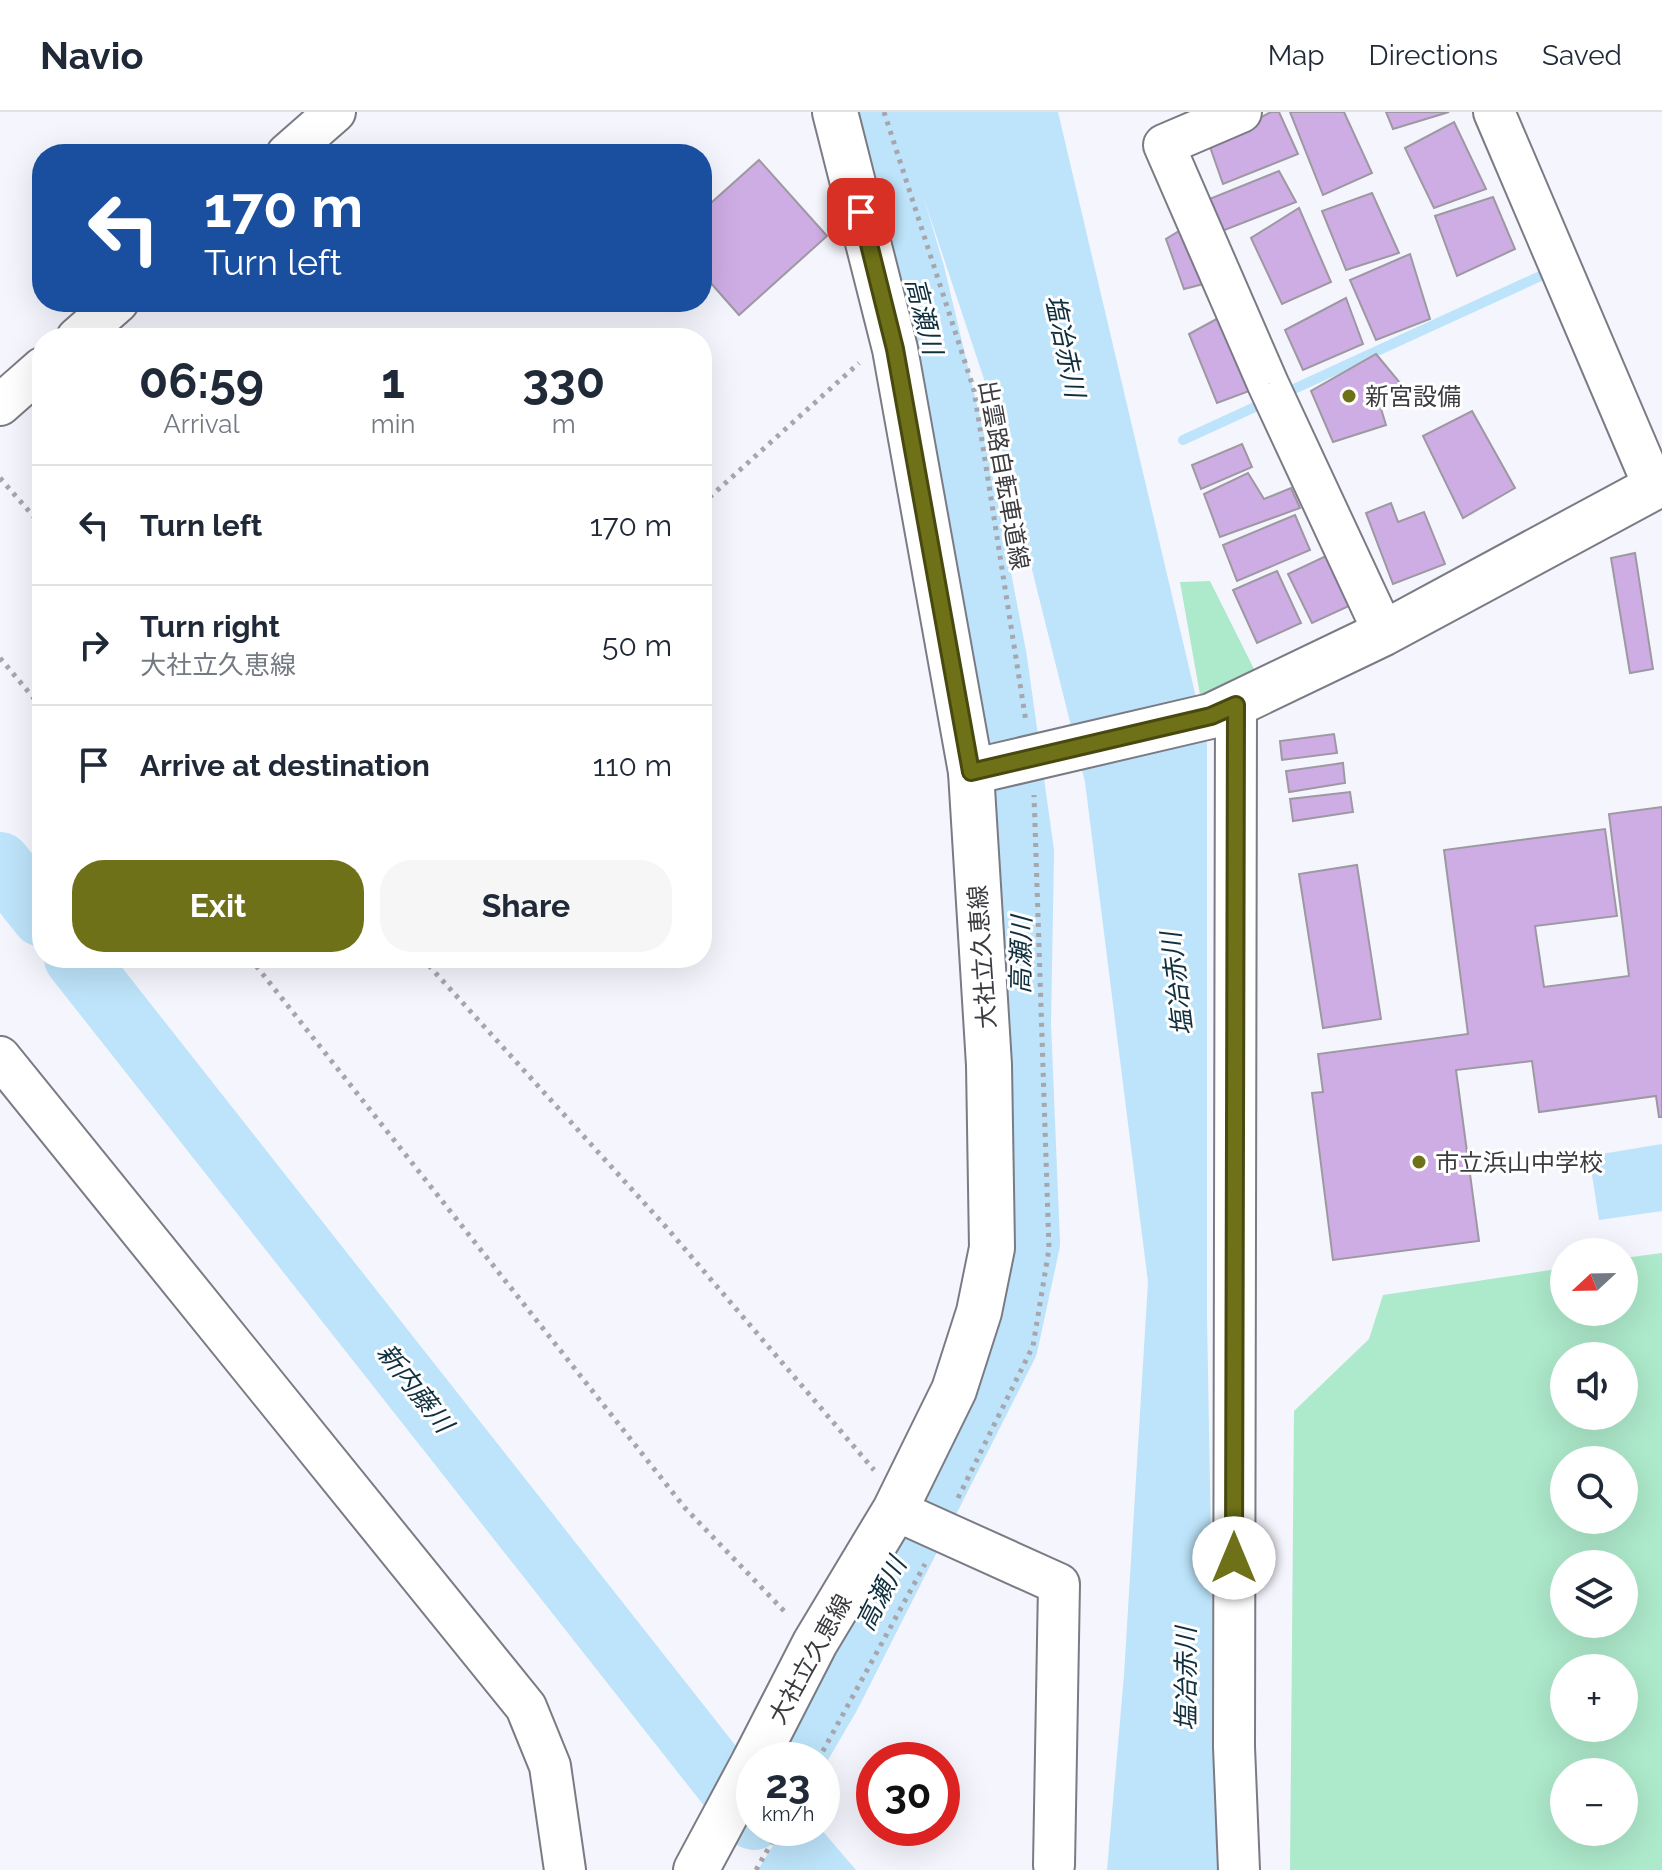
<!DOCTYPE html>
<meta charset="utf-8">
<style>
:root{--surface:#fff;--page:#f6f6f7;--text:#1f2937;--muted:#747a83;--line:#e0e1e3;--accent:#6e7117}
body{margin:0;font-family:Raleway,"Noto Sans JP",sans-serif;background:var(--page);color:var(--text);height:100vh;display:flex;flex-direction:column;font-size:30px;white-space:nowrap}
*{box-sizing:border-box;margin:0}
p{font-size:26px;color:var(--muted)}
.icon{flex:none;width:44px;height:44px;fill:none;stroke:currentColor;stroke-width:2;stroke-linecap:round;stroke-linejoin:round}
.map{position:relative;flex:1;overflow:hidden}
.sheet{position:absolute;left:32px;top:216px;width:680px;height:640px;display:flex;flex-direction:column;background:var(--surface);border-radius:32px;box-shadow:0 8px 32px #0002}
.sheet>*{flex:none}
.top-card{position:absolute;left:32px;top:32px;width:680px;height:168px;border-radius:32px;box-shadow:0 8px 32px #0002;background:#1a4fa0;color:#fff;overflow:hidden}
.needle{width:52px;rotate:248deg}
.buttons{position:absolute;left:1550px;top:1126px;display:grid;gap:16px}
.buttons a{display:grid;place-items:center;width:88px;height:88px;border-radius:50%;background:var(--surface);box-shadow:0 8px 32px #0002;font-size:40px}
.speed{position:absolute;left:736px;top:1630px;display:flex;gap:16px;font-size:40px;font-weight:700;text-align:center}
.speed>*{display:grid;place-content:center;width:104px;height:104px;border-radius:50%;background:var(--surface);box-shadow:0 8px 32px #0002;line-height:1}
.speed small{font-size:20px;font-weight:400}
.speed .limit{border:12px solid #d22;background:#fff;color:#111}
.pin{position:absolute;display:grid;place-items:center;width:68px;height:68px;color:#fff;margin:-34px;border-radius:16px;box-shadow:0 4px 12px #0006}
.me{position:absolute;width:88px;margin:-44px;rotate:0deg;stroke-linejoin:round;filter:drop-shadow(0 0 6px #0008)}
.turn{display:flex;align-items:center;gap:28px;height:168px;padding:0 40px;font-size:36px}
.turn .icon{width:104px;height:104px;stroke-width:2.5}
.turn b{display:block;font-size:56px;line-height:68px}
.eta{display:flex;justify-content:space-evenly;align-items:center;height:136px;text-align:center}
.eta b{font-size:48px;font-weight:700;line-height:56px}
.button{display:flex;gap:16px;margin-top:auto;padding:16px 40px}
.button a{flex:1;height:92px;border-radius:32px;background:var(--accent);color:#fff;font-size:32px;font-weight:700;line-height:92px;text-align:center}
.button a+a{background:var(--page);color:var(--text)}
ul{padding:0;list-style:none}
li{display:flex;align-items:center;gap:24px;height:120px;padding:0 40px;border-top:2px solid var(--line)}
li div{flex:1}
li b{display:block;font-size:30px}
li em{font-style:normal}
header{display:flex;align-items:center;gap:48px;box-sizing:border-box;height:112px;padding:0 40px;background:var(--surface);border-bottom:2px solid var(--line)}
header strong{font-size:38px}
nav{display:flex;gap:44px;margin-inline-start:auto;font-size:28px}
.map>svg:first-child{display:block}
.green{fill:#ade9cb;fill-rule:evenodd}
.water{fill:#bde4fa}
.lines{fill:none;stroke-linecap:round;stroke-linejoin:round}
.stream{stroke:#bde4fa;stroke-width:10}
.river{stroke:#bde4fa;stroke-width:62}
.building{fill:#ceade5;stroke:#9d98a1;stroke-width:2}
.street-casing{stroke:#7a7b84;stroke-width:44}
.secondary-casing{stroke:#7a7b84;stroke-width:48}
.path{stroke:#a6a6ad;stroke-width:5;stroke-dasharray:4 6;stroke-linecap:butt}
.street{stroke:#fff;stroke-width:40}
.secondary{stroke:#fff;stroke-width:44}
.route-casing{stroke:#48490f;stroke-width:20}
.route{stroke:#6e7117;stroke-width:14}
.poi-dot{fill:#6e7117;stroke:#fff;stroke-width:3}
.labels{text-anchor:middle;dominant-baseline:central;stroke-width:6;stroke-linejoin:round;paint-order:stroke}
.poi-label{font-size:24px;fill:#3c3c40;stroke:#fff;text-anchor:start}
.street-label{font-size:24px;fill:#3c3c40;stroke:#fff}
.water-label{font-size:26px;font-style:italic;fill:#10303f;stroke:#fff}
</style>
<header>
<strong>Navio</strong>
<nav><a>Map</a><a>Directions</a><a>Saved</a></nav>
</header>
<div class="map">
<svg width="1662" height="1758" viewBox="0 0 1662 1758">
<rect width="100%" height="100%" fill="#f5f5fd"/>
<g class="green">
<polygon points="1210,469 1265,579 1202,594 1180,470"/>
<path d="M 1662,1141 L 1662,1758 L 1290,1758 L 1294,1299 L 1369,1227 L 1383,1183 L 1564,1156 L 1564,1200 L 1624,1200 L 1624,1146 ZM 1564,1244 L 1624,1244 L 1624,1304 L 1564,1304 ZM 1564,1348 L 1624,1348 L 1624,1408 L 1564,1408 ZM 1564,1452 L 1624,1452 L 1624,1512 L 1564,1512 ZM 1564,1556 L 1624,1556 L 1624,1616 L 1564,1616 ZM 1564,1660 L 1624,1660 L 1624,1720 L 1564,1720 Z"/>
</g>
<g class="water">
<polygon points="895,0 1058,0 1207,632 1207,1206 1217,1758 1107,1758 1124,1563 1148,1170 1085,670 986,273"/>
<polygon points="1662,1032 1662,1099 1599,1108 1589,1044"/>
<polygon points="784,1716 820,1716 856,1758 758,1758"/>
</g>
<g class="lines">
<g class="stream">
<polyline points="1283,282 1547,161"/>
<polyline points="1183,328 1268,289"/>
</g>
<g class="river">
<polyline points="0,751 42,804"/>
<polyline points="75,846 754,1707"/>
<polyline points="792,1648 830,1583 1007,1233 1029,1131 1020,912 1023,740 996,547 957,343 914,162 866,0"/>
</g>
</g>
<g class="building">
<polygon points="1271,0 1279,0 1298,42 1223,72 1209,32"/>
<polygon points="1290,0 1344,0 1372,61 1323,83"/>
<polygon points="1386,0 1449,0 1393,17"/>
<polygon points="1454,10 1486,77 1434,96 1405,36"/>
<polygon points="759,48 827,124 739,203 702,161 702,99"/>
<polygon points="1279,59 1296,90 1222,119 1207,88"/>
<polygon points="1372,81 1399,141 1346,158 1322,99"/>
<polygon points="1493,85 1515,137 1457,164 1435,104"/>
<polygon points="1299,96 1331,170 1282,192 1251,126"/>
<polygon points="1189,113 1215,169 1184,177 1166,127"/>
<polygon points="1410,142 1430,207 1376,228 1350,168"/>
<polygon points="1346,186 1363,232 1303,258 1285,218"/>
<polygon points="1235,197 1268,272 1217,291 1189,222"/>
<polygon points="1376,242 1401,272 1379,290 1386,313 1333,330 1311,279"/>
<polygon points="1472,299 1515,376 1463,406 1423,324"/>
<polygon points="1242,332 1252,355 1201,377 1192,353"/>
<polygon points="1248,361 1264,387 1291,376 1300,396 1220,425 1204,382"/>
<polygon points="1391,391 1398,410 1424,400 1445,452 1393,472 1366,401"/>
<polygon points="1295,403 1310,438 1237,469 1223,433"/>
<polygon points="1635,441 1653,557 1630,561 1611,446"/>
<polygon points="1328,443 1351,493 1312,511 1288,462"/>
<polygon points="1277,459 1301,511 1257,531 1233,478"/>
<polygon points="1334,622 1337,641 1282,648 1280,629"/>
<polygon points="1343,651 1345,671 1289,680 1286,659"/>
<polygon points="1350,680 1353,700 1293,709 1290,687"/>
<polygon points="1662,695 1662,1005 1659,1005 1656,984 1539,1000 1532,949 1456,958 1479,1129 1333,1148 1312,981 1323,980 1318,942 1468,922 1444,738 1605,717 1617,804 1535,814 1544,875 1629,864 1609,702"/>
<polygon points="1357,753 1381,907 1323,916 1299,762"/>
</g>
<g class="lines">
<defs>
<g id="street">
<polyline points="1241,0 1164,33 1268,272 1384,521"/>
<polyline points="1494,0 1654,375"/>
<polyline points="287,42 335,0"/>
<polyline points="77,226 118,190"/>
<polyline points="0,293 42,256"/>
<polyline points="1236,593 1234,1635 1239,1758"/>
<polyline points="0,945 526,1595 550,1654 565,1758"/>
<polyline points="895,1398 1059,1472 1054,1753"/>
</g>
<g id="secondary">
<polyline points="971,660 1211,604 1384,521 1662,371"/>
<polyline points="755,1648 815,1531 895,1398 954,1278 979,1200 992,1136 989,953 971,660 895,237 835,0"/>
<polyline points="696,1758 754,1650"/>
</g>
</defs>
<use href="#street" class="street-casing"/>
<use href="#secondary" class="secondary-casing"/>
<g class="path">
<polyline points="884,0 974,278 1026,610"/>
<polyline points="0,366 42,414"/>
<polyline points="702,392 859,251"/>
<polyline points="0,546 42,596"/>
<polyline points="250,846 685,1396 787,1502"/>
<polyline points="422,846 666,1115 874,1358"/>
<polyline points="958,1386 1033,1234 1049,1137 1034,683"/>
<polyline points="818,1648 925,1452"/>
<polyline points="756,1758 780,1716"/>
</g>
<use href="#street" class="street"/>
<use href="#secondary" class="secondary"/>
</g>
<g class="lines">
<defs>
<polyline id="route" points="861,100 895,237 971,660 1211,604 1236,593 1234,1446"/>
</defs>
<use href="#route" class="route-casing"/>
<use href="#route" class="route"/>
</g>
<g class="poi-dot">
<circle cx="1349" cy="284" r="8"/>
<circle cx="1419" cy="1050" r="8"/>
</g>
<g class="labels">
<g class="poi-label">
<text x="1365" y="284">新宮設備</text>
<text x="1435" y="1050">市立浜山中学校</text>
</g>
<g class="street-label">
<text transform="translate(1004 363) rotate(80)">出雲路自転車道線</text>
<text transform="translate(982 845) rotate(-94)">大社立久恵線</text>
<text transform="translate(810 1547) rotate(-61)">大社立久恵線</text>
</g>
<g class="water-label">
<text transform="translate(924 204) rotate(76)">高瀬川</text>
<text transform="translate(1065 234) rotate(78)">塩冶赤川</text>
<text transform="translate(1021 843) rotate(-89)">高瀬川</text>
<text transform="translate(1177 872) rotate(-97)">塩冶赤川</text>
<text transform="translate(415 1276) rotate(52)">新内藤川</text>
<text transform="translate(881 1482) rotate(-63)">高瀬川</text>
<text transform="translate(1186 1567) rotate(-90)">塩冶赤川</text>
</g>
</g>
</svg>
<div class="buttons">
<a><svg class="needle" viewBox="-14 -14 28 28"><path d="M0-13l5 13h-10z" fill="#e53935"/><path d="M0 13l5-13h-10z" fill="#747a83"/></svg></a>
<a><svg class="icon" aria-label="sound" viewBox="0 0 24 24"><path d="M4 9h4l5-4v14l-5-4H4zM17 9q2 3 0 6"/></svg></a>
<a><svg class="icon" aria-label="search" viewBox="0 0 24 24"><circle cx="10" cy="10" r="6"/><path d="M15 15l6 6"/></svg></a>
<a><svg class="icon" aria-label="layers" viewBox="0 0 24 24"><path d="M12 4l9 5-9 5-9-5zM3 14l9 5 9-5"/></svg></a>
<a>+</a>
<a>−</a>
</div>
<div class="speed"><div>23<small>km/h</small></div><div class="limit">30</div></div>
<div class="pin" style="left:861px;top:100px;background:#d93025"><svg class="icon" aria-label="arrive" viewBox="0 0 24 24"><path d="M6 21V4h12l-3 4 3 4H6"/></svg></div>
<svg class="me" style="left:1234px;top:1446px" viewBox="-20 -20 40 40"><circle r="19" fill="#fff"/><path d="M0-13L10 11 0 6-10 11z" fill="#6e7117"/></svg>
<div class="top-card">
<div class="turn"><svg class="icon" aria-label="left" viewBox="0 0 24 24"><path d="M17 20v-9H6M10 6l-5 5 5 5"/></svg><div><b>170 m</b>Turn left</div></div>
</div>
<section class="sheet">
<div class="eta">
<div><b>06:59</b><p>Arrival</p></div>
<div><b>1</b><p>min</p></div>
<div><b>330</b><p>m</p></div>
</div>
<ul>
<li><svg class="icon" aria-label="left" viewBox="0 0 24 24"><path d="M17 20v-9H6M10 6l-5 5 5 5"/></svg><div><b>Turn left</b></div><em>170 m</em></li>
<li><svg class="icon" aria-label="right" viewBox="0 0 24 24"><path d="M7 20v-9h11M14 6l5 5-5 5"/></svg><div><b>Turn right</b><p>大社立久恵線</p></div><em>50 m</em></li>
<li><svg class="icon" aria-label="arrive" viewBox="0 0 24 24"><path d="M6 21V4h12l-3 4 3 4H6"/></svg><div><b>Arrive at destination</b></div><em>110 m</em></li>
</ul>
<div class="button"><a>Exit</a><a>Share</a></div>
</section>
</div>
